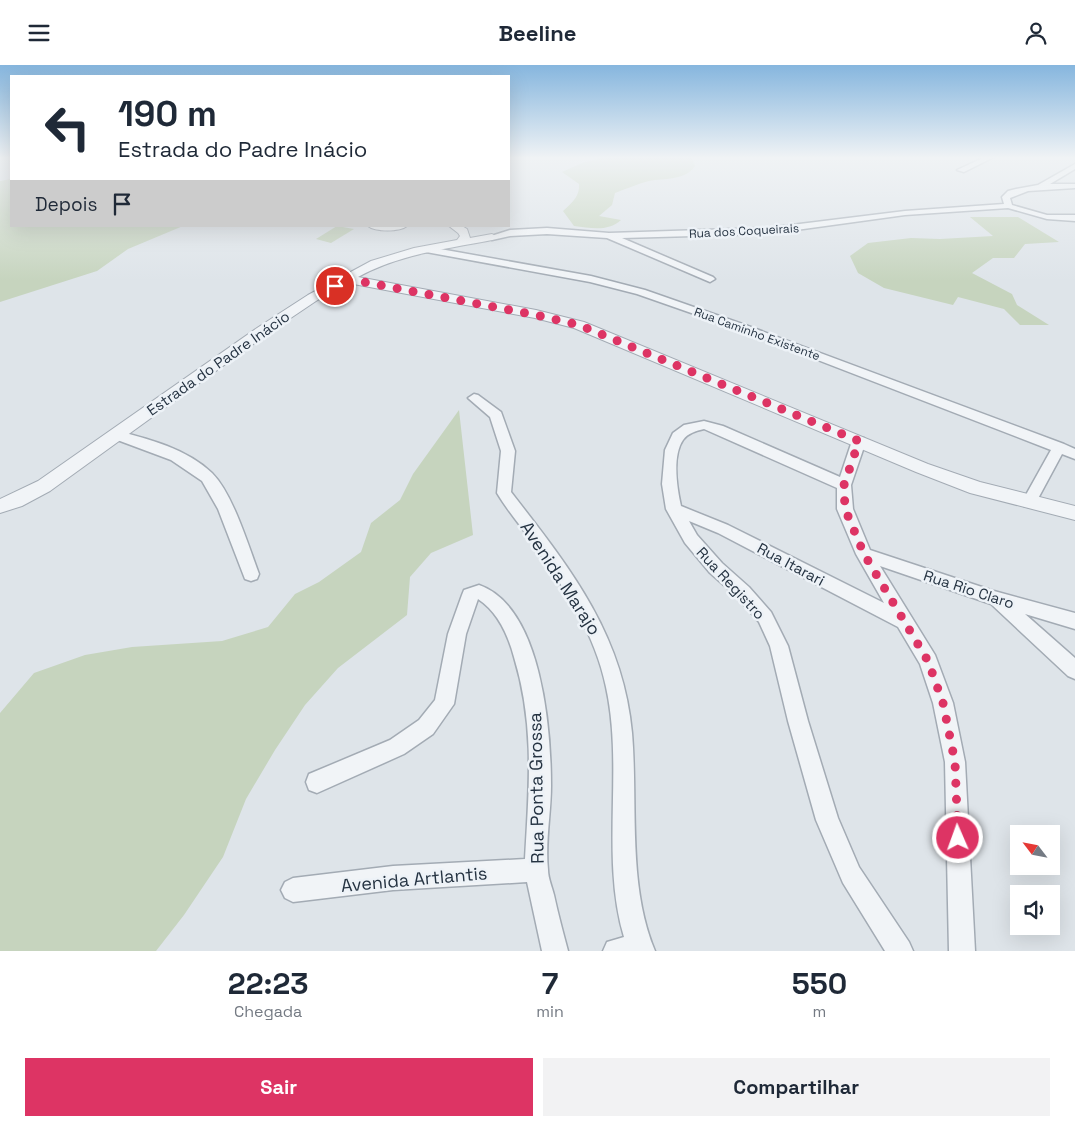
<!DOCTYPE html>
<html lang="pt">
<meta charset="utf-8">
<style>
:root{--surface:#fff;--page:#f2f2f3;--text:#1f2937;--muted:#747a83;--accent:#dd3464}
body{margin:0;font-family:"Space Grotesk",sans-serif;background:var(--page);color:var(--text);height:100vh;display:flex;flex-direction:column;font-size:19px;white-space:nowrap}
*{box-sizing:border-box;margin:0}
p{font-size:16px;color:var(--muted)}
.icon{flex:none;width:28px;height:28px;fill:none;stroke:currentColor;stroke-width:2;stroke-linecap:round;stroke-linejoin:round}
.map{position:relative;height:886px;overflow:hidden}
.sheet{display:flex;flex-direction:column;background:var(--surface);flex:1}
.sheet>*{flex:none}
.guide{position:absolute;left:10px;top:10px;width:500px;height:152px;border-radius:0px;box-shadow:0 5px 20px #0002;background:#fff;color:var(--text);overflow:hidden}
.needle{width:32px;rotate:302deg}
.fabs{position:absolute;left:1010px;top:760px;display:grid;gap:10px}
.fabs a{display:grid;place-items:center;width:50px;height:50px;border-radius:0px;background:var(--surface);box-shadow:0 5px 20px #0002;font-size:25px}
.pin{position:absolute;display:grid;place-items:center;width:42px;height:42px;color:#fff;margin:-21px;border:2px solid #fff;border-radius:50%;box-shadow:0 1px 5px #0007}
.me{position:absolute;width:55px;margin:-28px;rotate:358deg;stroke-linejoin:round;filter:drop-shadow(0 0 4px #0008)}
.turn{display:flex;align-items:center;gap:18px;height:105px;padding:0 25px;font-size:22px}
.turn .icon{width:65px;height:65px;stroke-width:2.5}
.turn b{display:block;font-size:35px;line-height:42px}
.then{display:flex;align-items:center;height:48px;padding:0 25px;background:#0003;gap:10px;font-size:19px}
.eta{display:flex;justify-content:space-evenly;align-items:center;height:85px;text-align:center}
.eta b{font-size:30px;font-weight:700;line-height:35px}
.action{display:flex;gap:10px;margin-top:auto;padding:10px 25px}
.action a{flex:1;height:58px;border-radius:0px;background:var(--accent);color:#fff;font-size:20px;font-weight:700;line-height:58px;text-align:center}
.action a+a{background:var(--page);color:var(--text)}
header{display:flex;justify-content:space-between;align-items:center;height:65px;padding:0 25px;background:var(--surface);font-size:22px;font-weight:700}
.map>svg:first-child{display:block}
.green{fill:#c6d4be}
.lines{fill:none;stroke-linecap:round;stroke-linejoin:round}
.minor-casing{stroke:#a3abb4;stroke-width:3}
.tertiary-casing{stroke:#a3abb4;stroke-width:2}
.minor{fill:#f1f4f7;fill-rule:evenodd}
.tertiary{fill:#f1f4f7;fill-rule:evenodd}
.route{stroke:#dd3464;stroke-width:9;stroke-dasharray:0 16.2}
.labels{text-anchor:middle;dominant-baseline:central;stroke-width:5;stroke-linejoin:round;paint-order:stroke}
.far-street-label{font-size:12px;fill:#253342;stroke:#edf2f7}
.street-label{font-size:15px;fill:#253342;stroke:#edf2f7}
.near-street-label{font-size:18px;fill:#253342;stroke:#edf2f7}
</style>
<header><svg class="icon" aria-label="menu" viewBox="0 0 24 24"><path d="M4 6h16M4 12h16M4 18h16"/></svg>Beeline<svg class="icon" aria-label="person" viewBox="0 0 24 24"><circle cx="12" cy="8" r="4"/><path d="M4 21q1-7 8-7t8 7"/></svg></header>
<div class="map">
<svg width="1075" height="886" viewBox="0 0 1075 886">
<rect width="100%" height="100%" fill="#dee4e9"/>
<g class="green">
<path d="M 605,92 L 691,92 L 695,101 C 685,116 664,113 649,116 C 637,119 626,124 615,128 L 612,140 L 599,151 L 621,155 C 608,167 591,163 574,161 L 563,146 C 572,138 580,131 579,119 L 562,107 L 582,98 Z"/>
<polygon points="11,114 11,161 183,161 128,184 97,206 0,237 0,116"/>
<polygon points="970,152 1018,152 1059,177 1025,179 1014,193 993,193 972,208 1012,229 1017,240 1049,260 1020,260 1004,244 958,232 953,240 884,223 858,208 850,191 868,178 911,173 940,174 993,171"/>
<polygon points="337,161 354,164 331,178 316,174"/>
<polygon points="459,345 473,470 431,488 410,512 407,550 338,603 305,640 275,685 246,734 223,792 184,850 156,886 0,886 0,648 34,608 85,590 132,582 222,576 268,562 295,529 319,517 361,487 371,458 400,435 413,409"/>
</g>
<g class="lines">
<defs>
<g id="minor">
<polygon points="985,92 994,92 964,107 957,105"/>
<polygon points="1075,99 1075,104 1050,119 1075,119 1075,123 1028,126 1010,133 1012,140 1047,150 1075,150 1075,156 1047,154 1008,143 905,150 767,169 622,173 713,212 715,214 710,217 607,173 547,169 510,171 492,175 488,172 510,165 547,163 609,168 767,163 905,146 1004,139 1002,132 1008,126 1016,124 1038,120"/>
<polygon points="429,182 591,211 645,225 748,261 1064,379 1075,384 1075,394 1062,389 1034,441 1029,442 1024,441 1022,437 1051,385 740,265 637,229 590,217 426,187 424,185"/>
<path d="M 474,329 L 478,330 L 501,347 L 515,386 L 511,427 C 570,503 623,569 632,668 C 638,738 627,820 655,886 L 603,886 L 607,877 L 624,872 C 600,792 624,703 606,622 C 595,568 564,522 532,477 C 521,461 507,445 497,428 L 501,386 L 490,352 L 468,333 Z"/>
<path d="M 704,356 L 723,361 L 840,412 L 852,376 L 854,373 L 864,373 L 866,376 L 851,420 L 853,444 L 870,485 L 994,526 L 1075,548 L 1075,564 L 1025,549 L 1075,593 L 1075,614 L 1068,611 L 991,539 L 880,501 L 935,590 L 953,638 L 965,697 L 975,886 L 949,886 L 945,697 L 933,638 L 920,599 L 898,562 L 718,468 L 689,456 L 697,470 L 722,498 L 749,522 L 771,547 L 788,581 L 808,656 L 838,753 L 859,802 L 909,877 L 913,886 L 885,886 L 843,818 L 816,755 L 788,656 L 770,581 L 759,557 L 737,532 L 710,508 L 685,478 L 666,444 L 662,419 L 665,385 L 673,368 L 684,360 ZM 704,364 L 837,423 L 837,444 L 856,489 L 884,538 L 728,460 L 681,441 C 677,423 672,391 683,375 C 688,368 696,366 704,364 Z"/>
<path d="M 117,366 C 149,374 187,384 212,408 C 233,429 248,480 259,509 L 257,514 L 251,516 L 245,514 L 218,444 L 202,416 L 171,395 L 112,373 L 110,370 L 112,367 Z"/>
<path d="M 479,520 C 542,542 551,665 551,721 C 551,748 545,777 548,805 C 548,813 552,822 554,830 C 558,849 563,867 568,886 L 542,886 L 527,817 L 393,825 L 293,837 L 285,833 L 281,825 L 285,817 L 293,813 L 393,801 L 525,794 C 529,722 535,661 514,592 C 508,570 498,547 478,534 L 466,569 L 454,639 L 433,669 L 404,689 L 317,728 L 309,725 L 306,717 L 309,709 L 390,675 L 419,655 L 435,635 L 448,569 L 462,530 L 464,525 Z"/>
</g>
<g id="tertiary">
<path d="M 368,161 L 407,161 C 400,167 375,167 368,161 Z"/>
<path d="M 449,161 L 462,161 L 467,164 L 470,173 L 492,169 L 497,172 L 492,175 C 446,184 400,189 358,212 L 536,245 L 584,257 L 928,399 L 980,417 L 1075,441 L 1075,455 L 970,428 L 916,407 L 574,263 L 535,253 L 348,218 L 316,236 L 267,269 L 50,426 L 22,441 L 0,448 L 0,434 L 38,416 L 257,263 L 308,230 L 371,196 L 414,183 L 457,175 L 460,171 L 458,168 Z"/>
</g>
</defs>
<use href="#minor" class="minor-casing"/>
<use href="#tertiary" class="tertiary-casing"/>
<use href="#minor" class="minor"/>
<use href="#tertiary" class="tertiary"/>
</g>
<linearGradient id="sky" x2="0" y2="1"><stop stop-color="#86b6de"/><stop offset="0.43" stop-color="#f0f3f5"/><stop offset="1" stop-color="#f0f3f5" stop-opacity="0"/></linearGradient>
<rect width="1075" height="216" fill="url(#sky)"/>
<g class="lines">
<polyline class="route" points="335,221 348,214 536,250 579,260 859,376 844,420 845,444 864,489 928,596 943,638 955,697 958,773"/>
</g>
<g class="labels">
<g class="far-street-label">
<text transform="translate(744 166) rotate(-3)">Rua dos Coqueirais</text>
<text transform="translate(757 269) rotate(20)">Rua Caminho Existente</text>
</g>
<g class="street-label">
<text transform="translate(218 298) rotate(-35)">Estrada do Padre Inácio</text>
<text transform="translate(791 499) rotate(28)">Rua Itarari</text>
<text transform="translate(731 518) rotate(47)">Rua Registro</text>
<text transform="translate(969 524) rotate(18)">Rua Rio Claro</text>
</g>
<g class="near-street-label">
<text transform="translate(561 513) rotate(57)">Avenida Marajo</text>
<text transform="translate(536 723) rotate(-91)">Rua Ponta Grossa</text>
<text transform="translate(414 814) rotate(-5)">Avenida Artlantis</text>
</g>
</g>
</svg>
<div class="fabs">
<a><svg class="needle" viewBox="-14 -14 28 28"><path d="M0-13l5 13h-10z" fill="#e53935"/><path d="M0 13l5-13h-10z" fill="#747a83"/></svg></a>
<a><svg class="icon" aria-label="sound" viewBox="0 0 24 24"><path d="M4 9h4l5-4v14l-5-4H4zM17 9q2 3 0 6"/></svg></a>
</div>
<div class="pin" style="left:335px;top:221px;background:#d93025"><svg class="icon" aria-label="arrive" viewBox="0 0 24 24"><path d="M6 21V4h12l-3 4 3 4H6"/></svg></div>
<svg class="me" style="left:958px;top:773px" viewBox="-20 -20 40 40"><circle r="17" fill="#dd3464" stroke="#fff" stroke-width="3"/><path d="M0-11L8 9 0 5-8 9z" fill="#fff"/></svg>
<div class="guide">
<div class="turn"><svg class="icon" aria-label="left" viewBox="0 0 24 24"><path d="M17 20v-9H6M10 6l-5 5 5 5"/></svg><div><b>190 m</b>Estrada do Padre Inácio</div></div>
<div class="then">Depois<svg class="icon" aria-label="arrive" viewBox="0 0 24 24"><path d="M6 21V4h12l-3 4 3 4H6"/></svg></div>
</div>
</div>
<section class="sheet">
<div class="eta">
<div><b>22:23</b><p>Chegada</p></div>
<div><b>7</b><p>min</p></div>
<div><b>550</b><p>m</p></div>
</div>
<div class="action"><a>Sair</a><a>Compartilhar</a></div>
</section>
